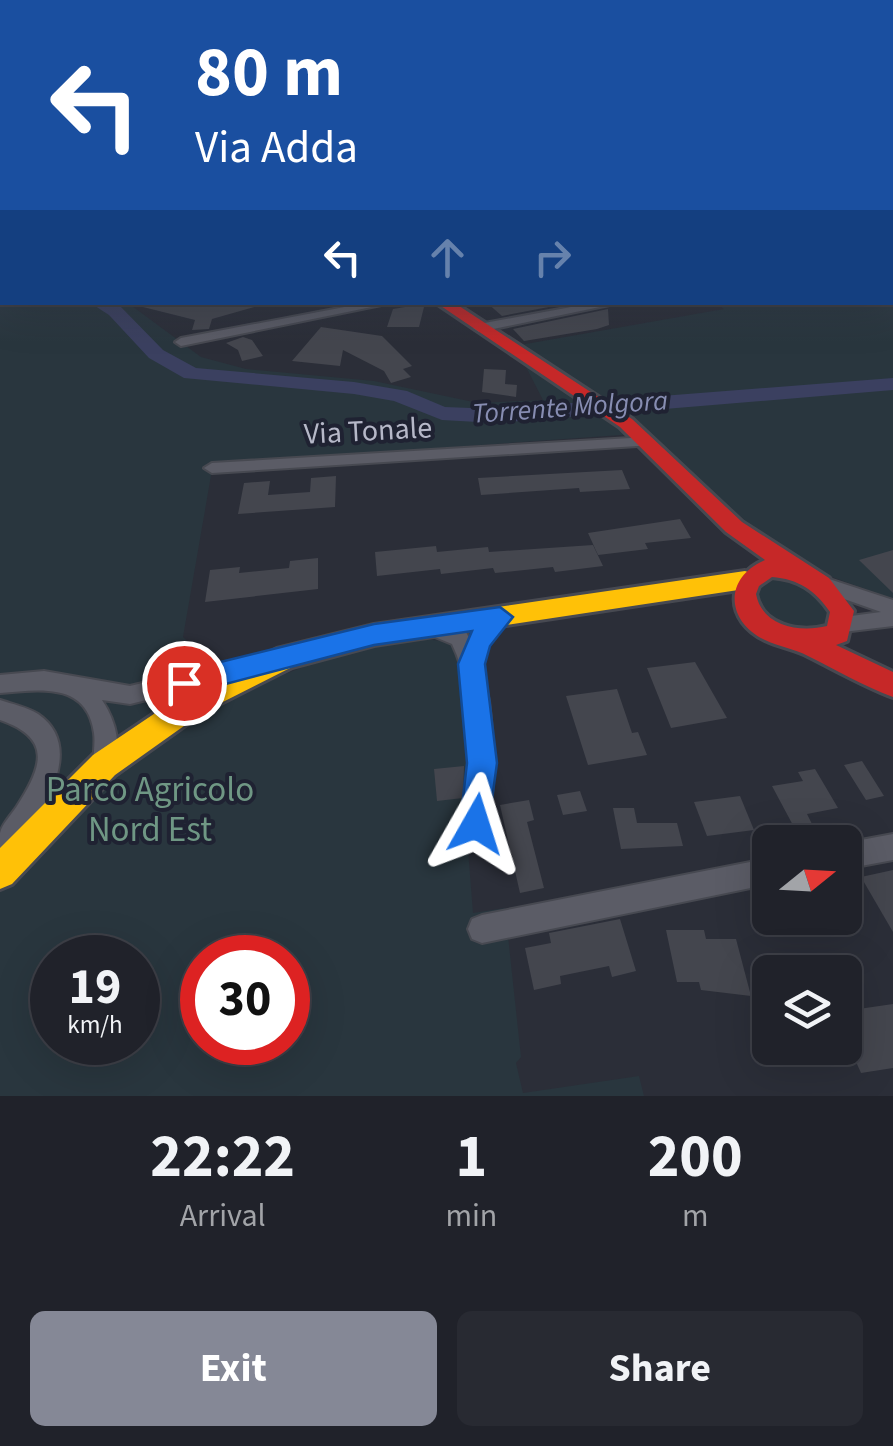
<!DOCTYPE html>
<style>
:root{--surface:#20222a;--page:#282a32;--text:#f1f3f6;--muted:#a2a4a8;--line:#3d3f47;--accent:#858896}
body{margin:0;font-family:"Source Sans 3",sans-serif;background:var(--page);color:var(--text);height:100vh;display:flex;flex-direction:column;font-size:38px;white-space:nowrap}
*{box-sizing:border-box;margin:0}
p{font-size:32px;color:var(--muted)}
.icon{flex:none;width:55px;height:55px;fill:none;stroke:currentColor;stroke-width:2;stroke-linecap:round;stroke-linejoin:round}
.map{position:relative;height:1096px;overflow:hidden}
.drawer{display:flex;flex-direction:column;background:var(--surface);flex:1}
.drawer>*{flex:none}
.banner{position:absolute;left:0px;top:0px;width:895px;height:305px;box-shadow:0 10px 40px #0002,0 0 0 2px var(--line);background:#1a4fa0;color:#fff;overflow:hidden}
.needle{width:65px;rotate:72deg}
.tools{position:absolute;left:752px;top:825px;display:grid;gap:20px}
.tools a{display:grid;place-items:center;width:110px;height:110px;border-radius:15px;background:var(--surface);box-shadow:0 10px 40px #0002,0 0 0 2px var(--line);font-size:50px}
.speed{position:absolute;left:30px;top:935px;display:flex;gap:20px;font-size:50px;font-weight:700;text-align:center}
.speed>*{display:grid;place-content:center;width:130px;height:130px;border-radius:50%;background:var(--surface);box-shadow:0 10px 40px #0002,0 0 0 2px var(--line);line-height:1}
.speed small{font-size:25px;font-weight:400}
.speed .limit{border:15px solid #d22;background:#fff;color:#111}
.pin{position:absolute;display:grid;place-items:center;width:85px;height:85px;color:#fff;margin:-42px;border:5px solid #fff;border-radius:50%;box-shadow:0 2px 10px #0007}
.me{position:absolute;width:110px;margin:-55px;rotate:6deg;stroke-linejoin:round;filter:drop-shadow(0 0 8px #0008)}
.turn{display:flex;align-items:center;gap:35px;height:210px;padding:0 30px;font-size:45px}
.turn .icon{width:130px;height:130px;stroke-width:2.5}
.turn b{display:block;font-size:70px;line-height:85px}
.lanes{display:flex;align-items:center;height:95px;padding:0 30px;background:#0003;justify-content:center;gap:50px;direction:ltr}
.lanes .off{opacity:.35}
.eta{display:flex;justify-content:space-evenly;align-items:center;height:170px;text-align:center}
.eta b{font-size:60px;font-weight:700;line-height:70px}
.button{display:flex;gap:20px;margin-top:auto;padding:20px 30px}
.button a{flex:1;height:115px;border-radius:15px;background:var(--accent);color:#fff;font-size:40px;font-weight:700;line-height:115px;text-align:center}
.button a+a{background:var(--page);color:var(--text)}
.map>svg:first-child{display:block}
.green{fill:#29363e;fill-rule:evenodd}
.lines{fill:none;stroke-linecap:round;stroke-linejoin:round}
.river{fill:#3b4060;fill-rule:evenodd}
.building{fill:#44464e}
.street-casing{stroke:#474951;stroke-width:4}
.slow-casing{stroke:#474951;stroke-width:6}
.jam-casing{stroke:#474951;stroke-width:6}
.street{fill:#5b5c66;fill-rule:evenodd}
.slow{fill:#ffc107;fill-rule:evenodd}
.jam{fill:#c62828;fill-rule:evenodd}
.route{fill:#1a73e8;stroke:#114b97;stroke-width:2.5}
.labels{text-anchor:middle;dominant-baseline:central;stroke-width:8;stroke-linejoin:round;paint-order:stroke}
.far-water-label{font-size:28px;font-style:italic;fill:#878db2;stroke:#1f2232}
.street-label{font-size:30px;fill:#b6b8c8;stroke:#1f2232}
.near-park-label{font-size:35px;fill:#6f9784;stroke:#1f2232}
</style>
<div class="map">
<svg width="893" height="1096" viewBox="0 0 893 1096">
<rect width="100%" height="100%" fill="#2b2e38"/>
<g class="green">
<path d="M 893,189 L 893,599 L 804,567 L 763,541 L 649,433 L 213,464 L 183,637 L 241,693 C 302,666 395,625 462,645 L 477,756 L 465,811 L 473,913 L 505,908 L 521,1057 L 516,1063 L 523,1093 L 639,1076 L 644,1096 L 0,1096 L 0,281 L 2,302 L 128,303 L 201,357 L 246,369 L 374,381 L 478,403 L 543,400 L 526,367 L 548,365 L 520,345 L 724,309 L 716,303 L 892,302 ZM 52,958 L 138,958 L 138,1042 L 52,1042 ZM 202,958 L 288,958 L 288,1042 L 202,1042 Z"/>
<polygon points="764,575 799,578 830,610 825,626 791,631 756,608 756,580"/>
</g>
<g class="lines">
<g class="river">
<rect x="0" y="284" width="2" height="10"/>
<polygon points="89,302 121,307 163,350 196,368 354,382 407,391 445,407 496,409 893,378 893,390 496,423 442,420 394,401 354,394 184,378 149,358 109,315"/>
</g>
</g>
<g class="building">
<polygon points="143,302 257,302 258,306 212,319 209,329 192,330 195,320 143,307"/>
<polygon points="486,302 575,302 502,316"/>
<polygon points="411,306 424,307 419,327 387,327 393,309"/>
<polygon points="608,309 609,325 597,329 524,341 513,329"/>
<polygon points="321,327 382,336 412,366 403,369 411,377 391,383 384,371 343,350 340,366 292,361"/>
<polygon points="243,337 252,340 263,356 242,361 238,350 226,343"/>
<polygon points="484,369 506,370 505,384 517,385 516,397 482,392"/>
<polygon points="622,470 630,489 580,492 579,488 481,495 478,478"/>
<polygon points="336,476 335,507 238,514 244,483 270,481 268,495 310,492 311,478"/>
<polygon points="680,519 691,538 645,543 648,549 598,555 588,533"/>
<polygon points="593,545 603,566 555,572 553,567 495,573 493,568 441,574 440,569 377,576 375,552 436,546 437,552 488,547 489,552"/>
<polygon points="893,550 893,593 859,560"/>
<polygon points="318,558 318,589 205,602 210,570 240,567 239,573 289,568 290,561"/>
<polygon points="695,662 727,718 671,728 647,668"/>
<polygon points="617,689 632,733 638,732 647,755 588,765 566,696"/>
<polygon points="862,761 884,796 866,800 844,765"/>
<polygon points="464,766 463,798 437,801 434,769"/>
<polygon points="815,769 838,808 807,814 813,826 795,829 772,786 803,781 798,772"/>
<polygon points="580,791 587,811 563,815 557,795"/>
<polygon points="740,796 754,830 707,836 694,802"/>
<polygon points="529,800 534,820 527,822 544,888 520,893 500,805"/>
<polygon points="613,808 634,808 637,823 677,823 683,846 621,849"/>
<polygon points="893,870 893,932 861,877"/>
<polygon points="620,919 636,971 612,977 609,966 560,976 561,984 534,990 525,948 551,943 549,933"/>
<polygon points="666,930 704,930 706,939 736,939 751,996 701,990 699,982 677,982"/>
<polygon points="893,1004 893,1068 861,1073 845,1037 845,1011"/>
</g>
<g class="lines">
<defs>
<g id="street">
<rect x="0" y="221" width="2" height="6"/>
<polygon points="371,302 396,302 181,346 175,342 181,338"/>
<polygon points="598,302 624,302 479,332 473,328 479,324"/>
<polygon points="648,437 655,442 653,445 212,473 204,468 212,463"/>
<polygon points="823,577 893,600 893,626 843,632 836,630 833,624 836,618 881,612 816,589 814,584 816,579"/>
<path d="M 500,609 L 507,612 L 510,617 C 501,632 484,645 482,663 C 480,674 487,690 489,701 C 493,733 497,804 485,833 L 476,836 L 467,833 L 464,824 C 470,766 478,698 452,644 L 430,635 L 427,629 L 430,623 L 437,621 L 466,632 L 470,640 L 493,612 Z"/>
<path d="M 242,659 L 249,662 L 252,668 L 249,674 L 242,677 L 130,704 L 102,700 C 116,721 123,748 112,772 L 104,775 L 96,772 C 91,759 96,747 94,733 C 87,681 38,690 0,693 L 0,675 L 44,671 L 130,686 Z"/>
<path d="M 0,700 C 12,704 27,707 38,714 C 91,750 34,825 9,861 L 0,865 C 0,855 0,842 0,833 C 2,824 12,814 17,806 C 43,766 52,738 0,720 Z"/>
<polygon points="893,834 893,860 845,869 845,843"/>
<polygon points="770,858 770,884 482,943 472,939 468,929 472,919 482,915"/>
</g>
<polygon id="slow" points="745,571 753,574 757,580 753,586 745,589 374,645 292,667 205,711 115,775 12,884 0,889 0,848 93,755 185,693 277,649 374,625"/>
<path id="jam" d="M 435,302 L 453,302 L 632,419 L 742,522 L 829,578 L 854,611 L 847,641 L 836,645 L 893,672 L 893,697 C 864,686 836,670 808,656 C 795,649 780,647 765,640 C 725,621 724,577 765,560 L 726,532 L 620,427 ZM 772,577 C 798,579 815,590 830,612 L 827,626 C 799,633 762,626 756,594 L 759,586 Z"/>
</defs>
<use href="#street" class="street-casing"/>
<use href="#slow" class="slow-casing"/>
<use href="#jam" class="jam-casing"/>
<use href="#street" class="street"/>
<use href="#slow" class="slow"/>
<use href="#jam" class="jam"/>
</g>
<linearGradient id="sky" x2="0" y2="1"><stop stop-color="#18191f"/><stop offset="0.55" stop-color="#444c5e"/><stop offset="1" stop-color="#444c5e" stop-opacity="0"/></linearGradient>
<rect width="893" height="342" fill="url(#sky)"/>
<polygon class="route" points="500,607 513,617 490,646 485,664 497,763 487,836 476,841 464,836 460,824 467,763 458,664 472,631 374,645 184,695 174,691 170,683 174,675 184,671 374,624"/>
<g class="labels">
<g class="far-water-label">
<text transform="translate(570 407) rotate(-4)">Torrente Molgora</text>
</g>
<g class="street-label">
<text transform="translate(368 431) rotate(-3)">Via Tonale</text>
</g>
<g class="near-park-label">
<text x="150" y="790">Parco Agricolo<tspan x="150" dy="40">Nord Est</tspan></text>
</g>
</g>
</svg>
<div class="tools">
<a><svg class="needle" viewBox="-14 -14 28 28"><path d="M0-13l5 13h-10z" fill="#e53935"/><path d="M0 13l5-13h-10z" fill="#a2a4a8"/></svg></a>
<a><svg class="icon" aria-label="layers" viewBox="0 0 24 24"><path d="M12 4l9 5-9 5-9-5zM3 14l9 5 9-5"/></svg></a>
</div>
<div class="speed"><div>19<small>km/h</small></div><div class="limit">30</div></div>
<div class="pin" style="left:184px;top:683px;background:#d93025"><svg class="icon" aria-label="arrive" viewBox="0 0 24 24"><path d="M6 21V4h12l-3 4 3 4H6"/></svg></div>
<svg class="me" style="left:476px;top:824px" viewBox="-20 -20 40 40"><path d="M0-17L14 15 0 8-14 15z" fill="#1a73e8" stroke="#fff" stroke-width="4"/></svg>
<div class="banner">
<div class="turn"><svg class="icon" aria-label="left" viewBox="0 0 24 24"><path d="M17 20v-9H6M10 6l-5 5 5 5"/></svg><div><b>80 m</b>Via Adda</div></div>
<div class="lanes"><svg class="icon" aria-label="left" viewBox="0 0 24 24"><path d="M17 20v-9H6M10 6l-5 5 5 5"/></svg><svg class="icon off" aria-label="ahead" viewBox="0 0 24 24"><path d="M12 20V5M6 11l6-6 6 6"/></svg><svg class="icon off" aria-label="right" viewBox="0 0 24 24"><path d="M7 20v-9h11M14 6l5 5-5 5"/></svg></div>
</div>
</div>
<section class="drawer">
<div class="eta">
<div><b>22:22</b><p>Arrival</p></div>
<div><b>1</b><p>min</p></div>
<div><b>200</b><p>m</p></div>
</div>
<div class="button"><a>Exit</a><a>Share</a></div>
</section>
